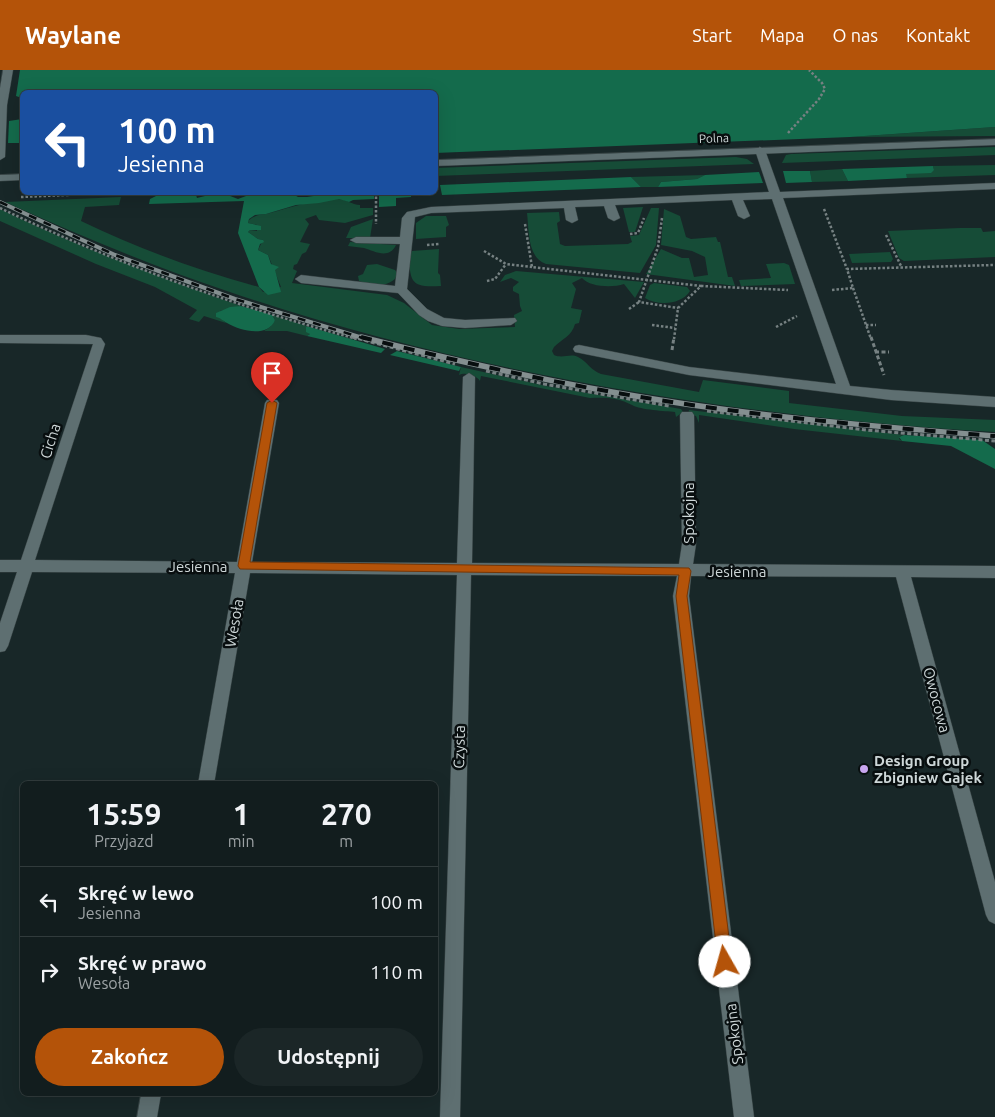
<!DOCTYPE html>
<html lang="pl">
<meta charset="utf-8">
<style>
:root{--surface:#121d1e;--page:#1b2627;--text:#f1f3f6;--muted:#9ca2a4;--line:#313b3c;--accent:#b45309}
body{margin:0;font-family:Ubuntu,sans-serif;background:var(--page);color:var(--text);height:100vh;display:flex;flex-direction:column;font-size:19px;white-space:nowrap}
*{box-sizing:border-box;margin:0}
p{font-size:16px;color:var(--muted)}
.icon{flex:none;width:28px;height:28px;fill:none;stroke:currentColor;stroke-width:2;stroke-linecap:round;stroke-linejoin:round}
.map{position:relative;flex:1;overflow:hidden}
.details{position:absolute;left:20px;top:711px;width:418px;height:315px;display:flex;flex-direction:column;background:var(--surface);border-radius:8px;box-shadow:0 5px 20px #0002,0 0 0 1px var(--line)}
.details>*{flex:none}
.hud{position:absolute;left:20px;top:20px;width:418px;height:105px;border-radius:8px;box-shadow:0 5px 20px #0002,0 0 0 1px var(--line);background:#1a4fa0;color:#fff;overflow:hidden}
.pin{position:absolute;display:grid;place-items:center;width:42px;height:42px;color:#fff;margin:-51px -21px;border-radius:50% 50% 50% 0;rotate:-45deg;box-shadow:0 0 5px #0007}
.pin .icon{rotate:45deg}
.me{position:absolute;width:55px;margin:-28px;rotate:353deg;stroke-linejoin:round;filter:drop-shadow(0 0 4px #0008)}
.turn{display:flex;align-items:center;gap:18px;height:105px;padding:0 15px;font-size:22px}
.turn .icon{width:65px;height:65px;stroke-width:2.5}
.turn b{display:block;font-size:35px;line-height:42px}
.eta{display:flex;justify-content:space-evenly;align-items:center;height:85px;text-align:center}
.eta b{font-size:30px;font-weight:700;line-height:35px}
.button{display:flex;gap:10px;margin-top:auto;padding:10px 15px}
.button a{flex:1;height:58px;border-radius:30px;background:var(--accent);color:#fff;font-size:20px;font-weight:700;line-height:58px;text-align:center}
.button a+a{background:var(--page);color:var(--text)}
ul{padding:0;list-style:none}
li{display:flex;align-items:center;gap:15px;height:70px;padding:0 15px;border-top:1px solid var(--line)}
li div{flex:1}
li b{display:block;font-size:19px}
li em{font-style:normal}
header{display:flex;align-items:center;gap:30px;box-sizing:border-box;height:70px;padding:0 25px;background:var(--accent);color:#fff}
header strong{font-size:24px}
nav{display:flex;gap:28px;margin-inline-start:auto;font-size:18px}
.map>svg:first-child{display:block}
.green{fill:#164c37}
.forest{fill:#146b4c}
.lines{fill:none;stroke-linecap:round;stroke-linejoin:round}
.street-casing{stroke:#384445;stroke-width:1}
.secondary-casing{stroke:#384445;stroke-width:1}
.path-far1{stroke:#768182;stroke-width:2.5;stroke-dasharray:2.5 2;stroke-linecap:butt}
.path{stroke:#768182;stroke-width:3;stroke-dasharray:4 2.5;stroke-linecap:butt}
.street{fill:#5e6f71;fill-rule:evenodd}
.secondary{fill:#5e6f71;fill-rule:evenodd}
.rail-far1-casing{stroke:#848f90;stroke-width:4}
.rail-casing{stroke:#848f90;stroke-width:5.5}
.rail-far1{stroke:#080e0f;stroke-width:2.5;stroke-dasharray:8;stroke-linecap:butt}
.rail{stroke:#080e0f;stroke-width:4;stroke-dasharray:11;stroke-linecap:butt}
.route{fill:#b45309;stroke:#753606}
.poi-dot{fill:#c8a6ef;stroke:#080e0f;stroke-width:2}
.labels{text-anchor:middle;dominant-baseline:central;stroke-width:5;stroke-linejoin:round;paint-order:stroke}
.far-street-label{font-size:12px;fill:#ced7d8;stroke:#080e0f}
.street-label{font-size:15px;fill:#ced7d8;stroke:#080e0f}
.poi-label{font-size:15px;font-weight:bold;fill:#ced7d8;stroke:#080e0f;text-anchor:start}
</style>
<header>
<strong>Waylane</strong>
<nav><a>Start</a><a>Mapa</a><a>O nas</a><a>Kontakt</a></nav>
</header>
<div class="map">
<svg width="995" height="1047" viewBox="0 0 995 1047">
<rect width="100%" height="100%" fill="#182728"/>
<g class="green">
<polygon points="995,57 995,66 850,67"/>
<polygon points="995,77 995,85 782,93 786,85 791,84"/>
<polygon points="736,87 747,89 754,94 435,106 435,98"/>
<polygon points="995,95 995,105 907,108 905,104 934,100 933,96"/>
<polygon points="842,99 848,111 812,112 810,101"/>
<polygon points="705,105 697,109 661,112 658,117 641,117 631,107"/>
<path d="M 121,127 L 119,135 L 85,137 L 81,151 C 139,179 197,200 259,217 L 263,222 L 281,217 L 268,185 L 258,180 L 263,170 L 258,169 L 248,162 L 250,160 L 257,161 L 257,155 L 248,153 L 249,150 C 256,144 262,145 270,143 C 292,137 315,129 338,129 C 346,129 352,135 360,135 L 360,138 L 373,138 L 373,145 L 345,153 L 319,150 L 316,145 L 305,149 L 309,154 L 300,172 L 310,174 L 306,182 L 302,184 L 297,194 L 294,195 L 293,199 L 297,201 L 292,213 L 387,225 L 404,233 L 432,255 L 459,259 L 515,257 L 514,245 L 522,241 L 520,236 L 519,224 L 513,221 L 513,217 L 519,212 L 511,208 L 500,212 L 505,205 L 516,201 L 644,212 L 635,228 L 624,214 C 612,218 590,217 582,208 L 572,213 L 576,219 L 571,238 L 582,240 L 579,253 L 575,254 C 572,266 562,269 554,277 L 552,281 L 554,285 C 563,289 570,283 578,287 C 588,292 590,300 601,304 L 699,322 L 703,310 L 789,321 L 789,333 L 902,346 L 995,350 L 995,362 C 738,347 467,303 224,220 C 149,195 77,164 5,132 Z"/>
<polygon points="643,137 635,162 629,162 623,138"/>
<path d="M 651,138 L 659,138 L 656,175 L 640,203 L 546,194 C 527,188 529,159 527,143 L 559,142 L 560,151 L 557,153 L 560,174 L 565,176 L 628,174 L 632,172 L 630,166 L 639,165 Z"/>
<path d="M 0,139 C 78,177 159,207 241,236 L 220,241 L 222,249 L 226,253 L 204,246 L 199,252 L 189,249 L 197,240 L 155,217 L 96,194 L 0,151 Z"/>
<polygon points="664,139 680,146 686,167 691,169 716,167 718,172 720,172 728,207 732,207 735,216 646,204 661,179 682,188 689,188 694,207 708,205 705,187 692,181 661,175"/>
<polygon points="426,146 446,146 449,155 446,157 446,167 416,169 416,153"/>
<polygon points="373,149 370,168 346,168 351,157"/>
<polygon points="960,158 981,158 983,162 995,161 995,187 904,191 899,188 888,161"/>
<path d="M 350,172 L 396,175 C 389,190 374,181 364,178 C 359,177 353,177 348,176 Z"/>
<path d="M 439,179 L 438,203 L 440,205 L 441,216 C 411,218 410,212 409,185 L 412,181 Z"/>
<polygon points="890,182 893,189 891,192 852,193 849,184"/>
<polygon points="784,193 789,195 795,214 741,216 739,210 771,208 766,194"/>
<path d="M 377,194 L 395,200 L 398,204 C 392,218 371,217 359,211 L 358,206 L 363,204 L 367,195 Z"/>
<path d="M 654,213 L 687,217 L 690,221 C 681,235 658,236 645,228 L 650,215 Z"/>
<polygon points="272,245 310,257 306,257 310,264 307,266 287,261 264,261 270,257 275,250"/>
<path d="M 461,297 L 546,316 L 681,339 L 683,342 L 676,347 L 675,342 C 665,341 641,340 632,335 C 619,328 606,327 590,328 L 481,306 L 480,311 C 476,305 465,302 459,305 Z"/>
<polygon points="689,340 904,365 900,366 899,369 902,371 794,359 699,345 699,353 696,346 688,344"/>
</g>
<g class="forest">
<polygon points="20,0 995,0 995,57 850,67 435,83 435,22 22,22 22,28 16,26"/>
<polygon points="22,49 22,73 8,73 9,51"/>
<polygon points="933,96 934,100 931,103 906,104 907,108 848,111 842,99"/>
<polygon points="783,101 810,101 812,112 786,113"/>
<polygon points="759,102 763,113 658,117 661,112 697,109 705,105"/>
<polygon points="631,107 641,117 442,125 440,115"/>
<polygon points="257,122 291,123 298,127 307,127 320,125 322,123 374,123 374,129 353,130 349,132 339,129 319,133 296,135 266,144 255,145 249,149 248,153 261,156 261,160 250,160 248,162 258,169 263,170 264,172 260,174 258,180 268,185 271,194 279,197 275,200 281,222 268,225 259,217 238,163 244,131 149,134 150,129 156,126 196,125 197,128 209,125 220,126 225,124 238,129"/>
<polygon points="379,123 411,123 411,127 396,128 396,136 379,137"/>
<path d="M 241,236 L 272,245 L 275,250 C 268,268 240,261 227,253 C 223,251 221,248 216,247 L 216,243 L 230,237 Z"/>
<polygon points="306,257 310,257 385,279 381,283 307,266 310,264 306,262"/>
<polygon points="397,281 461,297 459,301 390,285"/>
<polygon points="904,365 982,370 995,379 995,399 951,376 902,371 899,367"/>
</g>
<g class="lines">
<defs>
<g id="street">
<polygon points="3,0 13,0 7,35 5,87 0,90 0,18"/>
<polygon points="760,77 765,80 780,122 995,113 995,119 783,128 850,316 891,320 995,327 995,337 891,330 689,305 575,282 573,279 575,276 579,275 689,297 836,314 772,129 743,130 750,146 744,149 738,146 732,130 615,135 620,148 614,151 608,148 604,136 575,137 578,150 572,153 566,150 564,138 431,143 415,147 407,219 427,239 444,248 465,250 515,248 517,251 511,255 465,258 442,256 428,251 419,245 398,223 301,213 295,209 301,205 395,216 400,174 356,173 350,170 356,167 400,167 402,148 407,142 431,137 769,122 755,80"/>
<polygon points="0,265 86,265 101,268 105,274 35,490 237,492 265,333 267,330 277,330 279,333 252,492 457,493 463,307 469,303 475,307 472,493 679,494 682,474 680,345 682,342 692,342 694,345 696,474 693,494 995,496 995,508 911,507 995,812 995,854 989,851 986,845 896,507 691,506 689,526 754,1047 734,1047 673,526 677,506 471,505 460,1047 440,1047 457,505 250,503 214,714 198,714 235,503 32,502 8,576 5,581 0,582 0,553 17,502 0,502 0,490 21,490 93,274 0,273"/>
<polygon points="141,1024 161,1024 157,1047 137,1047"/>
</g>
<g id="secondary">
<polygon points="995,69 995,75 435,96 435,90"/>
<polygon points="22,104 22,110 0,111 0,105"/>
</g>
</defs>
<use href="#street" class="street-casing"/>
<use href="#secondary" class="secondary-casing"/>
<g class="path-far1">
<polyline points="788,63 819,29 825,19 822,13 809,0"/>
<polyline points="376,122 376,154"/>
<polyline points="21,127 133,122"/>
<path d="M 0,138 C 115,193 234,236 357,269"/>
<polyline points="824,139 847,199"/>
<polyline points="662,148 658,177 639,232 678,238"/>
<polyline points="525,154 532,197 701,216 678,238 674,269"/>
<polyline points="630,164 638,163 644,148"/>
<polyline points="886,165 902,198"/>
<polyline points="427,175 439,174"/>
<polyline points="484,181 506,194 532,197"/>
<polyline points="487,211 495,209 506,194"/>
<polyline points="701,216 788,220"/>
<polyline points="853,218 871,269"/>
<polyline points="832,220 853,218 847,199 995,195"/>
<polyline points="629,239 639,232"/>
<polyline points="652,255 675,258"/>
<polyline points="866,255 876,255"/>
<polyline points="776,257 797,246"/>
</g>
<g class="path">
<polyline points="352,267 455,294"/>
<polyline points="871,267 884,305"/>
<polyline points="672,280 674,267"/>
<polyline points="875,282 889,282"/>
<polyline points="486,301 544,314 669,336"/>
<polyline points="707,341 866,360 995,371"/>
</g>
<use href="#street" class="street"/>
<use href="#secondary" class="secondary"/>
<defs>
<polyline id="rail-far1" points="0,132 115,185 235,229 366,269"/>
<path id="rail" d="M 361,267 C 444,288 527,307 612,322 C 739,345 867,356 995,366"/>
</defs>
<use href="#rail-far1" class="rail-far1-casing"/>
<use href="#rail" class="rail-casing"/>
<use href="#rail-far1" class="rail-far1"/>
<use href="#rail" class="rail"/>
</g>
<polygon class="route" points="272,330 277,333 250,492 689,498 691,501 687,526 732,892 730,897 725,900 720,897 718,892 676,526 679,505 240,499 238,496 267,333"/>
<circle class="poi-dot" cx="864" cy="699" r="5"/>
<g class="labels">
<g class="far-street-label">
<text transform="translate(714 68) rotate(-2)">Polna</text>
</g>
<g class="street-label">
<text transform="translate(50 371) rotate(-72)">Cicha</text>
<text transform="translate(688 443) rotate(-90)">Spokojna</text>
<text x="198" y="496">Jesienna</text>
<text x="737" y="501">Jesienna</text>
<text transform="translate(234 553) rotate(-80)">Wesoła</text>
<text transform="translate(937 630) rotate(75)">Owocowa</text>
<text transform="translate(459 677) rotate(-89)">Czysta</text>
<text transform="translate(734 964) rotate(-97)">Spokojna</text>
</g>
<g class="poi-label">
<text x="874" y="690">Design Group<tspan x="874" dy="17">Zbigniew Gajek</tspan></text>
</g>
</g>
</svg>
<div class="pin" style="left:272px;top:333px;background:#d93025"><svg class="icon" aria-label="arrive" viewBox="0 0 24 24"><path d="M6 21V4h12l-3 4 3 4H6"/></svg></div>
<svg class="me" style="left:725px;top:892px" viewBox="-20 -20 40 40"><circle r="19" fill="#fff"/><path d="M0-13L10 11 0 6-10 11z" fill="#b45309"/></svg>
<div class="hud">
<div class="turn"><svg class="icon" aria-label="left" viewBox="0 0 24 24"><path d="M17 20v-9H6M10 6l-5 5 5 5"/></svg><div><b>100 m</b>Jesienna</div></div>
</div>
<section class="details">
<div class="eta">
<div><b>15:59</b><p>Przyjazd</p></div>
<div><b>1</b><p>min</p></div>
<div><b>270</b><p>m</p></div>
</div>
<ul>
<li><svg class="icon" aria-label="left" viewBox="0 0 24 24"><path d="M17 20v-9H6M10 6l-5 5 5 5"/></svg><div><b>Skręć w lewo</b><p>Jesienna</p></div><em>100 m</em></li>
<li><svg class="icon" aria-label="right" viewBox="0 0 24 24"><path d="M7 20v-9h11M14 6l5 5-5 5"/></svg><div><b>Skręć w prawo</b><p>Wesoła</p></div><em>110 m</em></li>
</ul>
<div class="button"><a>Zakończ</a><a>Udostępnij</a></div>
</section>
</div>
